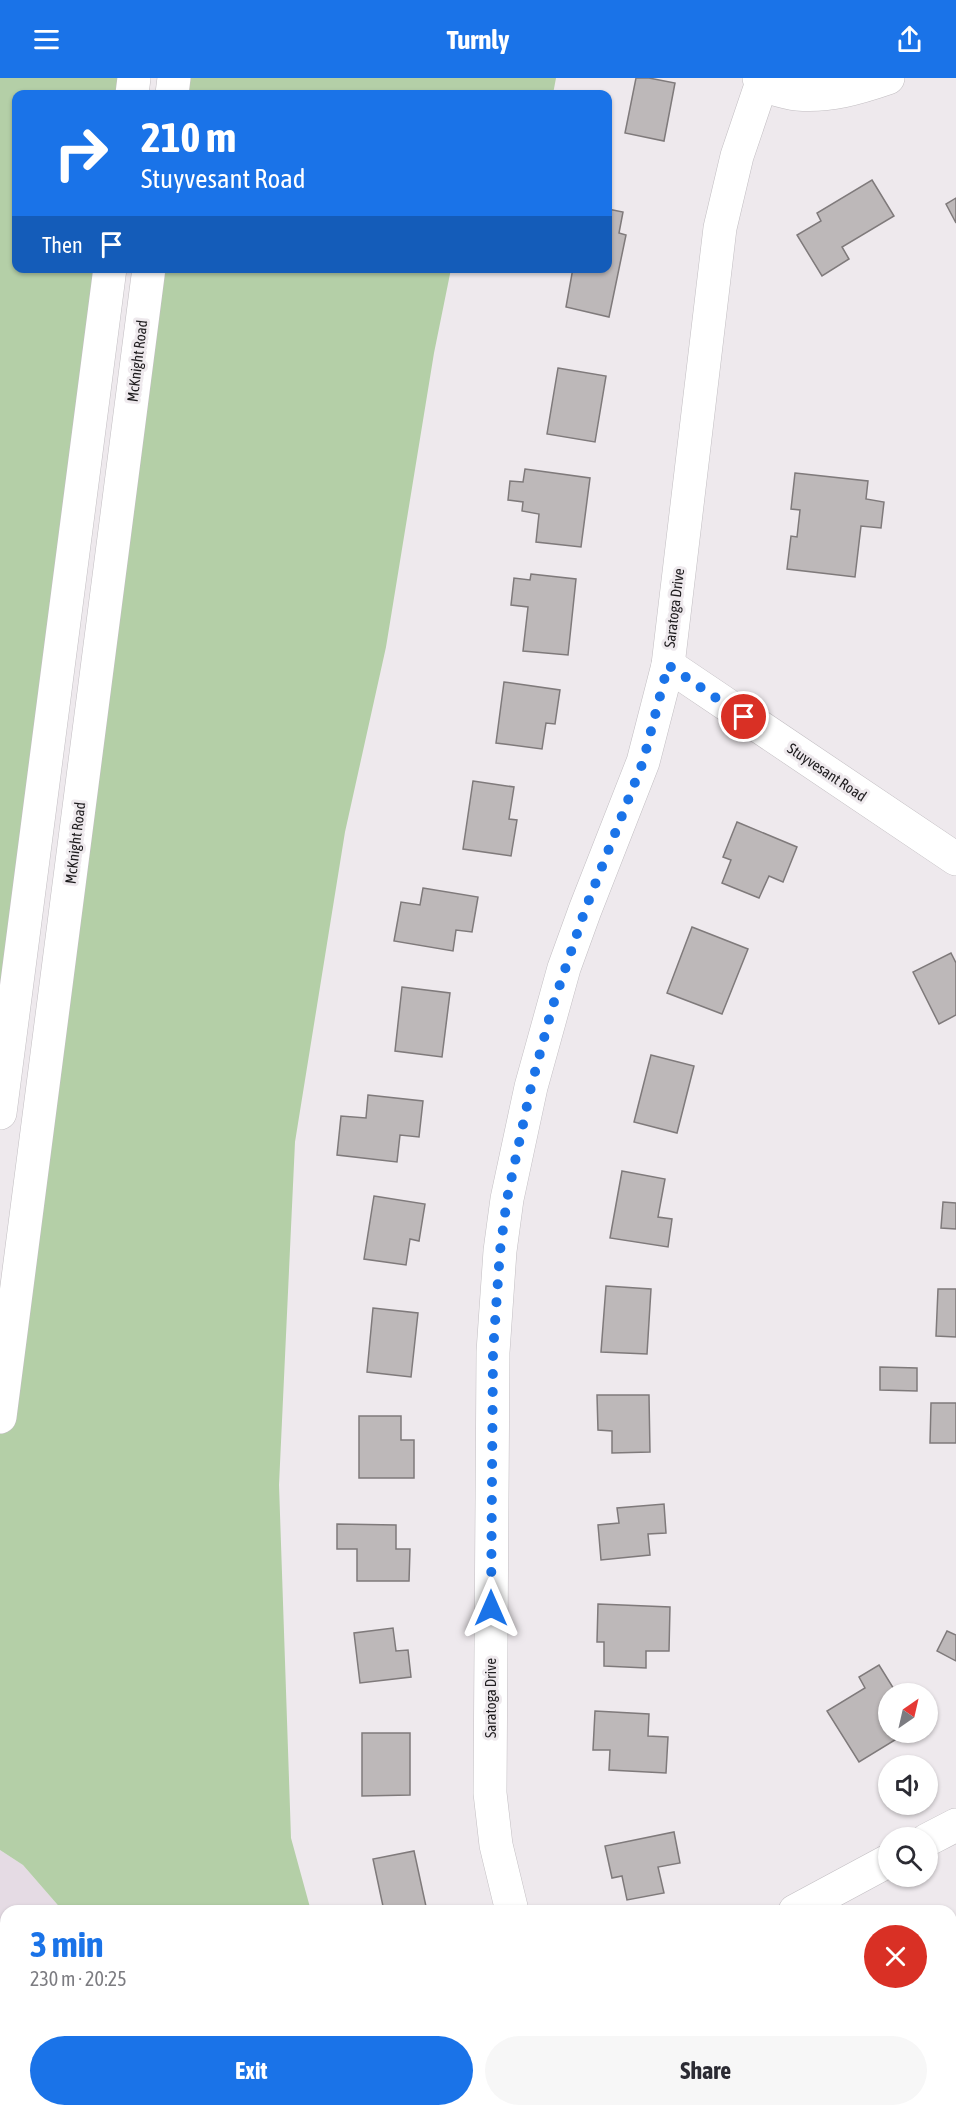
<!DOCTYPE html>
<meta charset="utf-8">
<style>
:root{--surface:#fff;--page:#f7f7f7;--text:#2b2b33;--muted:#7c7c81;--accent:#1a73e8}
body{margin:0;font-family:"Asap Condensed",sans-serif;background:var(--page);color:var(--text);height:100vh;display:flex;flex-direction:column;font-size:22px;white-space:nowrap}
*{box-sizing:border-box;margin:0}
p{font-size:20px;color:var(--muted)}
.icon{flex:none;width:33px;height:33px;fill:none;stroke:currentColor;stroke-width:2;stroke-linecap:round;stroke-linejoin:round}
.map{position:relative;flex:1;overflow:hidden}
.panel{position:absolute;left:0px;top:1827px;width:957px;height:212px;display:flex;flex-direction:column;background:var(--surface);border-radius:18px 18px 0 0;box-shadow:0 2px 4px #0004}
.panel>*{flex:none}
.banner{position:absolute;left:12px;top:12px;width:600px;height:183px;border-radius:12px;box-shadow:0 2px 4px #0004;background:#1a73e8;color:#fff;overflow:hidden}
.needle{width:39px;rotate:34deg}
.fabs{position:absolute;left:878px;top:1605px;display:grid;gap:12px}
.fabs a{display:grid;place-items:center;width:60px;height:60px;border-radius:50%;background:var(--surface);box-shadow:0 2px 4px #0004;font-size:30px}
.pin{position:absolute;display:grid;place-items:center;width:51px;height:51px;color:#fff;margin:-26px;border:3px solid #fff;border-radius:50%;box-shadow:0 2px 6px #0007}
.me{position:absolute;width:66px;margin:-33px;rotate:0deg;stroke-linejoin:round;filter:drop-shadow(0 0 4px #0008)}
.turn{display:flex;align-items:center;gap:21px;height:126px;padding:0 30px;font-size:27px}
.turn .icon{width:78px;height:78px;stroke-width:2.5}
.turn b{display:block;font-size:42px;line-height:51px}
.then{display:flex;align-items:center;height:57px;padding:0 30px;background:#0003;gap:12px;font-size:22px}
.round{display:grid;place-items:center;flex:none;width:63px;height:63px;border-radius:32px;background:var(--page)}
.head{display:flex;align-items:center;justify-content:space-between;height:102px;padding:0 30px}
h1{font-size:36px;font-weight:700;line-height:45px;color:var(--accent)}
.cta{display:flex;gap:12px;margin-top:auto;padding:12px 30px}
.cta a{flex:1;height:69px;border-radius:36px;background:var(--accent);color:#fff;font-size:24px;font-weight:700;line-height:69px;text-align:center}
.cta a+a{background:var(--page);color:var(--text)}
header{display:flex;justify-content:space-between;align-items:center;height:78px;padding:0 30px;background:var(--accent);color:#fff;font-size:27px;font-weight:700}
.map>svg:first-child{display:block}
.built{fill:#e5dbe4}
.green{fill:#b4cfa7}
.building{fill:#bdb8b9;stroke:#7f7a7b;stroke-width:1.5}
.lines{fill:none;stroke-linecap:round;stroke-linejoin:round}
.minor-casing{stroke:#c2bec2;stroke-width:34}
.highway-casing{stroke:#c2bec2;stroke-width:34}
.minor{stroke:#fff;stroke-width:33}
.highway{stroke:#fff;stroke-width:33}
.route{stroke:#1a73e8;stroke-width:10;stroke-dasharray:0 18}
.labels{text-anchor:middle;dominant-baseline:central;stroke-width:6;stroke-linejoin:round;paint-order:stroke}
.street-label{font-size:15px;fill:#1d1b1d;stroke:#eee9ed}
</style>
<header><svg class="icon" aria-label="menu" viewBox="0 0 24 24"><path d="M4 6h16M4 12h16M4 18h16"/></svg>Turnly<svg class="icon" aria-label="share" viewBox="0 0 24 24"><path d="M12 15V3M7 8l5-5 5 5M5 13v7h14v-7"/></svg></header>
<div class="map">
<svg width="956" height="2038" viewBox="0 0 956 2038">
<rect width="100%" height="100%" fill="#eee9ed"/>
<polygon class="built" points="0,1772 23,1787 63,1833 6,1833 6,2032 260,2032 261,2038 0,2038"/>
<g class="green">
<polygon points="0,0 134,0 132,16 16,16 16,190 110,191 0,1035"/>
<polygon points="174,0 556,0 553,16 172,16"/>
<polygon points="149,191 451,191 434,275 386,569 345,754 295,1064 279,1407 291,1760 311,1833 63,1833 23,1787 0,1772 0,1339"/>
</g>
<g class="building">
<polygon points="636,0 649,0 675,5 664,63 625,55"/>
<polygon points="872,102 894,138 842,169 849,181 822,198 797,157 821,143 817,135"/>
<polygon points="956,120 956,145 946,126"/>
<polygon points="608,131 623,134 619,155 626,157 609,239 566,229 573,190 608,190"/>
<polygon points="558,290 606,298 595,364 547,356"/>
<polygon points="525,391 590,400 581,469 536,464 539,436 522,433 523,424 508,422 510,403 523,404"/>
<polygon points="795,395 868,403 866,421 884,424 881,450 861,448 855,499 787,491 791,458 797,459 800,432 791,431"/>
<polygon points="531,496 576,501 568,577 523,573 528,529 511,527 514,500 530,502"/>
<polygon points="504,604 560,612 555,646 546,645 542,671 496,665"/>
<polygon points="473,703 514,709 509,741 517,742 511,778 463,771"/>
<polygon points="737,744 797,769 783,804 769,798 759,820 722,805 731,782 723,779"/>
<polygon points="423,810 478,819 472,854 456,852 453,873 394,863 401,824 420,827"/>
<polygon points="692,849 748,871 722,936 667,915"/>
<polygon points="951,875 956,885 956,937 939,946 913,894"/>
<polygon points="402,909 450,915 442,979 395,973"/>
<polygon points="651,977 694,988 677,1055 634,1044"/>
<polygon points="368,1017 423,1023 419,1059 400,1057 397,1084 337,1077 341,1038 366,1040"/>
<polygon points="622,1093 665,1101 658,1139 672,1141 668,1169 610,1160"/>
<polygon points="374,1118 425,1126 419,1163 410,1161 406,1187 364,1181"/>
<polygon points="943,1124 956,1125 956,1151 941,1150"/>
<polygon points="606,1208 651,1211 647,1276 601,1274"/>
<polygon points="938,1211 956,1211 956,1259 936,1258"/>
<polygon points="373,1230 418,1235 411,1299 367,1294"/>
<polygon points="880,1289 917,1290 917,1313 880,1312"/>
<polygon points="597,1317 649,1317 650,1374 612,1375 612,1353 598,1352"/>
<polygon points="931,1325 956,1325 956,1365 930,1365"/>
<polygon points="359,1338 401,1338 401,1362 414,1362 414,1400 359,1400"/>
<polygon points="664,1426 666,1455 648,1456 650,1477 601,1482 598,1447 619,1445 617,1430"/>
<polygon points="337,1446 396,1447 396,1471 410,1471 409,1503 357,1503 357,1471 337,1471"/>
<polygon points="598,1526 670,1529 669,1573 646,1573 646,1590 604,1588 604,1564 597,1564"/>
<polygon points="393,1550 396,1573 408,1572 411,1599 360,1605 354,1555"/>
<polygon points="947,1553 956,1557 956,1583 937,1573"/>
<polygon points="879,1587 897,1616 888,1616 888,1654 908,1654 859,1684 827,1633 865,1610 859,1599"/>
<polygon points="595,1633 649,1636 648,1658 668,1659 666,1695 609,1692 610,1672 593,1672"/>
<polygon points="362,1655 410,1655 410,1717 362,1718"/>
<polygon points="674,1754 680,1785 658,1789 664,1815 627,1822 622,1798 612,1800 605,1768"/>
<polygon points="414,1773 427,1833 384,1833 373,1781"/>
<polygon points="951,1895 956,1905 956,1916 951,1919"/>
<rect x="109" y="2032" width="78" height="6"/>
</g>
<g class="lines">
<defs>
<g id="minor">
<path d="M 761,7 C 772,10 785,15 797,16 C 829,19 859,10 888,0"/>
<polyline points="668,587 956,781"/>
<polyline points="927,1762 956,1747"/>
<polyline points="512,1833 496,1767 490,1715 493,1274 500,1173 507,1121 531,1009 564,890 585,832 643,684 668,587 720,150 737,78 761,7 759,0"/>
<polyline points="795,1833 888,1783"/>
<polyline points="606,2032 611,2038"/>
</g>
<g id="highway">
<polyline points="132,16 134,0"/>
<polyline points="172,16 174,0"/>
<polyline points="0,1035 110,190"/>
<polyline points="0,1339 149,190"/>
</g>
</defs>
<use href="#minor" class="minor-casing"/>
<use href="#highway" class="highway-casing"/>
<use href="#minor" class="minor"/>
<use href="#highway" class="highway"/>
</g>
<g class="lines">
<polyline class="route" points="491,1530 493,1274 500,1173 507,1121 531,1009 552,930 585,832 643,684 668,587 744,639"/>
</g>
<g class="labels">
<g class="street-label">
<text transform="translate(137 283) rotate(-83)">McKnight Road</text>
<text transform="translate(674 530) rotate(-83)">Saratoga Drive</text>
<text transform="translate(827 694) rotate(34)">Stuyvesant Road</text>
<text transform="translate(75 765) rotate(-83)">McKnight Road</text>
<text transform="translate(490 1620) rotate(-90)">Saratoga Drive</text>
</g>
</g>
</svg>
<div class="fabs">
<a><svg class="needle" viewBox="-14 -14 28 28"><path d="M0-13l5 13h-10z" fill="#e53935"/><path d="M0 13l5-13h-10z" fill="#7c7c81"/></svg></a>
<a><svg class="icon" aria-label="sound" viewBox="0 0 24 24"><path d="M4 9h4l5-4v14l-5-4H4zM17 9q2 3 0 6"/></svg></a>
<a><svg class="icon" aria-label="search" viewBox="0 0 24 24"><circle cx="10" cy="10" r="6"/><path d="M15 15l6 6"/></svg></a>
</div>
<div class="pin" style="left:744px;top:639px;background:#d93025"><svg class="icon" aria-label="arrive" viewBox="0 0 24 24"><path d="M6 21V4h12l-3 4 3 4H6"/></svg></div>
<svg class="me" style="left:491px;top:1530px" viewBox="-20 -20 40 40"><path d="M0-17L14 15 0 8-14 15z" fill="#1a73e8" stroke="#fff" stroke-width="4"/></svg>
<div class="banner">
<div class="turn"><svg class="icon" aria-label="right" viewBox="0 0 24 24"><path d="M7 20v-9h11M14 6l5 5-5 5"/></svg><div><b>210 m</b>Stuyvesant Road</div></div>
<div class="then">Then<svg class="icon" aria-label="arrive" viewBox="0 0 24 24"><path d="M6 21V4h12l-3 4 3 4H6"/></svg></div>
</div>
<section class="panel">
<div class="head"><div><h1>3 min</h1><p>230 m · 20:25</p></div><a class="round" style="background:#d93025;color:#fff"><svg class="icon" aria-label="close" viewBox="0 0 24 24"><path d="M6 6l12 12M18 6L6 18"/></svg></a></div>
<div class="cta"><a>Exit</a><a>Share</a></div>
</section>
</div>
